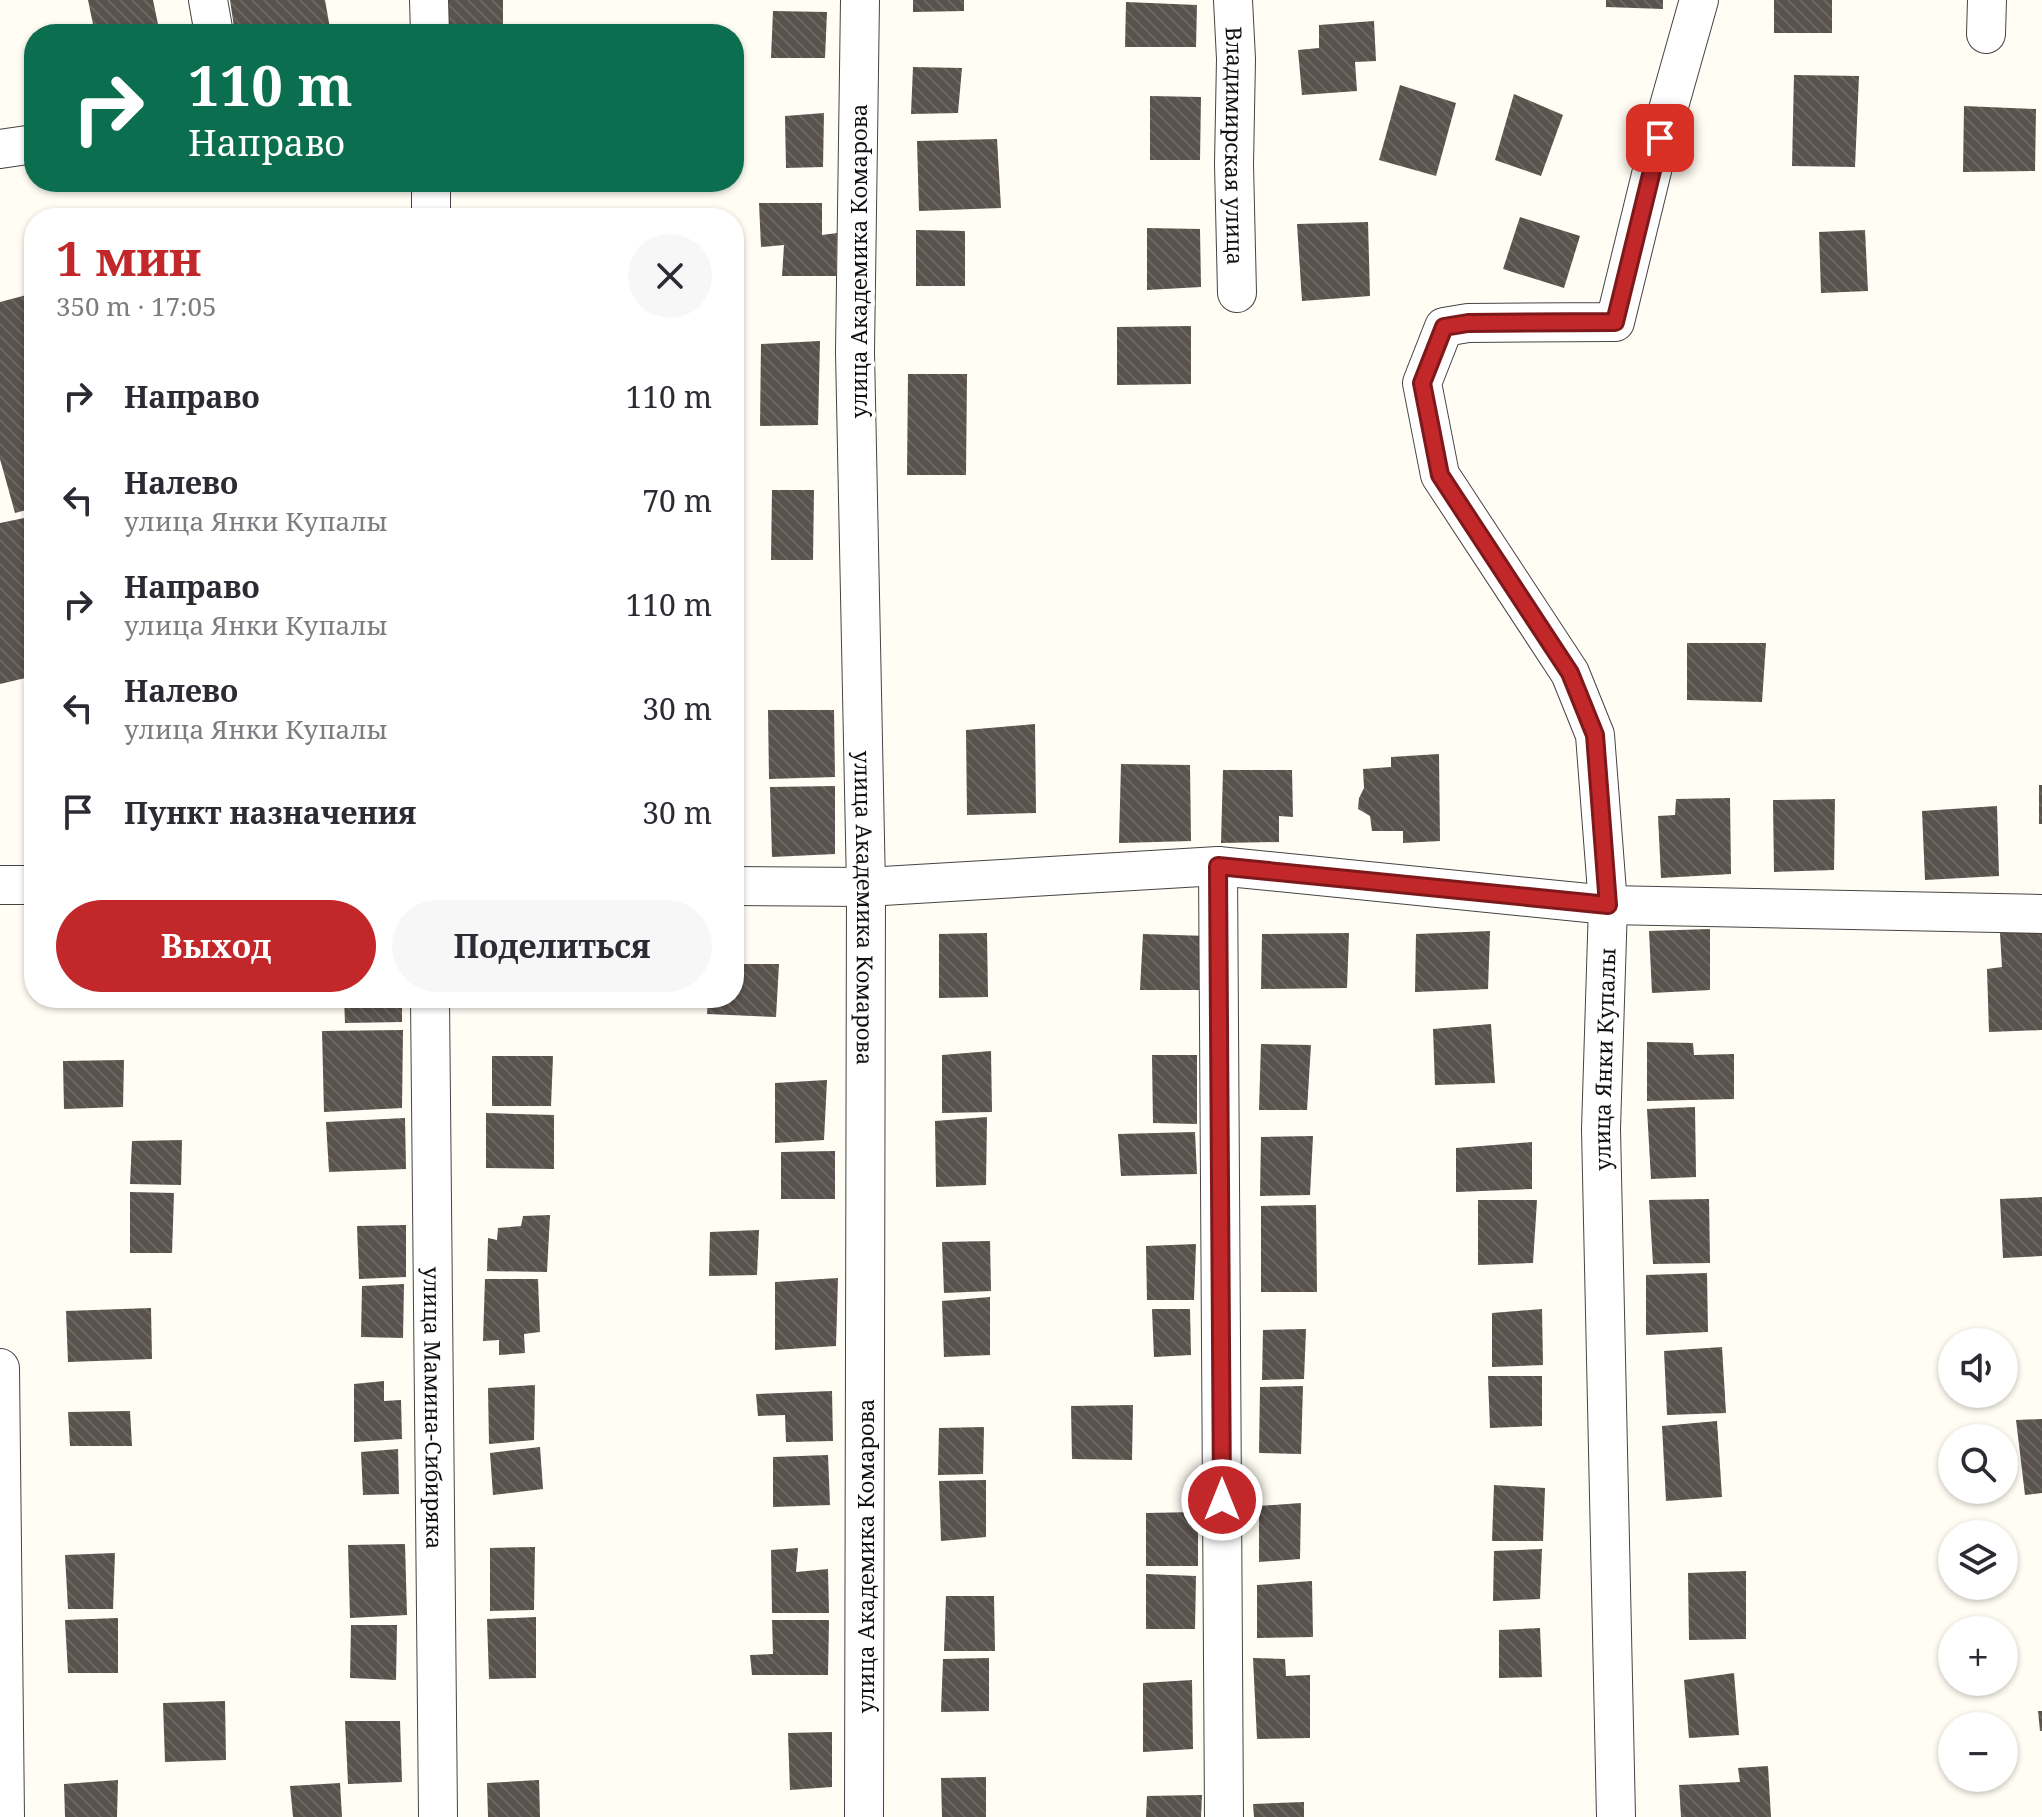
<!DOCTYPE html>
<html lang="ru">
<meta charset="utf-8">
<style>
:root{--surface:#fff;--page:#f7f7f7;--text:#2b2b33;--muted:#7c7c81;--accent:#c22729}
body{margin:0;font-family:"Noto Serif",serif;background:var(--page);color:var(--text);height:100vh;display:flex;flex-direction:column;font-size:30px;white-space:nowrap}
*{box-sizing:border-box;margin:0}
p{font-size:26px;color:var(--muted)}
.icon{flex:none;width:44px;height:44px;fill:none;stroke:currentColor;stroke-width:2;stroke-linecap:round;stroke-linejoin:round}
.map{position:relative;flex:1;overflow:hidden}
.sheet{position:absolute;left:24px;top:208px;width:720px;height:800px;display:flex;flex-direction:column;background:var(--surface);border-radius:32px;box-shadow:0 2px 6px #0004}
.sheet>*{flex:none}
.banner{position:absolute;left:24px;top:24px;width:720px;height:168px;border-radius:32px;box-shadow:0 2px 6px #0004;background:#0b6e4f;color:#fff;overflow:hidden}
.tools{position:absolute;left:1938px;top:1328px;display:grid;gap:16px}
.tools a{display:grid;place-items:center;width:80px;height:80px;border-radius:50%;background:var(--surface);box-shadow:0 2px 6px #0004;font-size:40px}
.pin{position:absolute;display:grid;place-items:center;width:68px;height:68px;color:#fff;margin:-34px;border-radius:16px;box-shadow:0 4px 12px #0006}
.me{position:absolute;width:88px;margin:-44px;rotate:0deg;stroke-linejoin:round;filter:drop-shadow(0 0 6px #0008)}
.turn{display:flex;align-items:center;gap:28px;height:168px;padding:0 32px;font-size:36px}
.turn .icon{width:104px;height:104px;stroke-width:2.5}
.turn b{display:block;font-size:56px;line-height:68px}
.round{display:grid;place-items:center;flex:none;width:84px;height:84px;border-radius:42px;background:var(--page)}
.overview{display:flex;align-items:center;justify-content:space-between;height:136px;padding:0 32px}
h1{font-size:48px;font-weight:700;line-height:60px;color:var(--accent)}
.action{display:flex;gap:16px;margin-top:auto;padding:16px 32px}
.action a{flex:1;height:92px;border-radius:48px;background:var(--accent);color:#fff;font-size:32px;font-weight:700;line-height:92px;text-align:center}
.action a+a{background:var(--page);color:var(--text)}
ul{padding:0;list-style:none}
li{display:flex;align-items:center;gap:24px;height:104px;padding:0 32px}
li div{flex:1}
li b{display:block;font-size:30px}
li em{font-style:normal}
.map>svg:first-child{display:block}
.building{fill:url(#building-back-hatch)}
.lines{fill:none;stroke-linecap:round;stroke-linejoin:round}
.minor-casing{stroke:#444;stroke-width:40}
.minor{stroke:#fff;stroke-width:38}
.route-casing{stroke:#7e191b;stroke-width:20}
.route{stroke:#c22729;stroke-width:14}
.labels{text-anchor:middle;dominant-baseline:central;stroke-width:8;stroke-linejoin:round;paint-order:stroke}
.street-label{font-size:22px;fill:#111;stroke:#fff}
</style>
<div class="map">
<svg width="2042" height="1817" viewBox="0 0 2042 1817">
<defs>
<pattern id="building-back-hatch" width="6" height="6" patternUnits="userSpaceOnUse" patternTransform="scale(2)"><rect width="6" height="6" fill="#59524d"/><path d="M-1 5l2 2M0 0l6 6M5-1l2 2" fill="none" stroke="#6c6662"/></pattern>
</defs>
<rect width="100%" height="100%" fill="#fffdf4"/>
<g class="building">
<polygon points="88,0 153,0 160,34 95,34"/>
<polygon points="230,0 325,0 331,34 235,34"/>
<polygon points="446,0 503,0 503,34 446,33"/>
<polygon points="913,0 964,0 964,11 913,12"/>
<polygon points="1606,0 1663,0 1663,9 1606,7"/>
<rect x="1774" y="0" width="58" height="33"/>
<polygon points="1126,2 1197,5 1196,47 1125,47"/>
<polygon points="773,11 827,12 825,58 771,58"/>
<polygon points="1374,21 1376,61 1355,62 1357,91 1302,95 1298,50 1319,48 1319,25"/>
<polygon points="913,67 962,68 958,113 911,114"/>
<polygon points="1794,75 1859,76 1855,167 1792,166"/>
<polygon points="1400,85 1456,103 1436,176 1379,160"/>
<polygon points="1514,94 1563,115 1541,176 1495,160"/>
<polygon points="1150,96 1201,97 1200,160 1150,160"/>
<polygon points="1964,106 2036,109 2035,171 1963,172"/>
<polygon points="824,113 823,167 786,168 785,116"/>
<polygon points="997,139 1001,208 919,211 917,141"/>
<polygon points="759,203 822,203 822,235 837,233 836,276 782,276 784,245 761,247"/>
<polygon points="1520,217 1580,236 1564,288 1503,269"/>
<polygon points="1368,222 1370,296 1302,301 1297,224"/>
<polygon points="1147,228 1200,229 1201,287 1147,290"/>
<polygon points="916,230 965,231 965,286 916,286"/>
<polygon points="1865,230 1868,291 1821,293 1819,232"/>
<polygon points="34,293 34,508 15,513 0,459 0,302"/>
<polygon points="1191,326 1191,384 1117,385 1117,327"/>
<polygon points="820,341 818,425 760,426 761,344"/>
<polygon points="908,374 967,374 966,475 907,475"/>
<polygon points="772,490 814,490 813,560 771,560"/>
<polygon points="34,516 34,676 0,684 0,523"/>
<polygon points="1687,643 1766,643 1762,702 1687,700"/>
<polygon points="768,710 834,710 835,777 769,779"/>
<polygon points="1035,724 1036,813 967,815 966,730"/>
<polygon points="1439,754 1440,841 1403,843 1403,831 1372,831 1370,816 1358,809 1359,798 1364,788 1363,769 1391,767 1391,757"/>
<polygon points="1121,764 1190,765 1191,841 1119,843"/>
<polygon points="1223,770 1292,770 1293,817 1279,816 1279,842 1221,843"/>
<rect x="2039" y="785" width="3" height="39"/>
<polygon points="835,786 835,854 772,857 770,787"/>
<polygon points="1730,798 1731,874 1661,878 1658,816 1675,815 1676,799"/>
<polygon points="1835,799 1834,870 1774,872 1773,800"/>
<polygon points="1997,806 1999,876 1925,880 1922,811"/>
<polygon points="1710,929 1710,990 1652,993 1649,931"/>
<polygon points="1490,931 1488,989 1415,992 1416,934"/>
<polygon points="2042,932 2042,1030 1989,1032 1987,969 2002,967 2000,933"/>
<polygon points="987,933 988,997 939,998 939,934"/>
<polygon points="1349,933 1347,988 1261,989 1262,934"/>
<polygon points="1143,934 1208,936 1204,990 1140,990"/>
<polygon points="734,964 779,964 776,1017 707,1014 708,998 734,998"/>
<polygon points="344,998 402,998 402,1022 345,1023"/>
<polygon points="1491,1024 1495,1083 1435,1085 1433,1029"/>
<polygon points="403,1030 402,1108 324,1112 322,1031"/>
<polygon points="1647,1042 1693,1043 1694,1055 1734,1054 1734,1099 1647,1101"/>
<polygon points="1261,1044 1311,1045 1307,1110 1259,1110"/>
<polygon points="991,1051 992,1112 942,1113 942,1055"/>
<polygon points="1152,1055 1197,1055 1197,1124 1153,1123"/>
<polygon points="492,1056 553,1056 551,1106 492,1106"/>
<polygon points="124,1060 123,1107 64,1109 63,1061"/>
<polygon points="827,1080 824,1140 775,1143 775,1083"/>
<polygon points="1695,1107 1696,1177 1651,1179 1647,1109"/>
<polygon points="486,1113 554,1115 554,1169 486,1168"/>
<polygon points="987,1117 986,1185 936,1187 935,1121"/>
<polygon points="405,1118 406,1169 329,1172 326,1122"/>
<polygon points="1195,1132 1197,1174 1121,1176 1118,1134"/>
<polygon points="1313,1136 1310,1195 1260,1196 1261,1137"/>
<polygon points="182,1140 181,1185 130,1184 132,1141"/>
<polygon points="1532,1142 1532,1189 1456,1192 1456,1148"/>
<polygon points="835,1151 835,1199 781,1199 781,1152"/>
<polygon points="130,1192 174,1193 172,1253 130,1253"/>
<polygon points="2042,1197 2042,1256 2003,1258 2000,1199"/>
<polygon points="1709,1199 1710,1263 1653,1264 1649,1200"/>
<polygon points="1478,1200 1537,1200 1533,1263 1478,1265"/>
<polygon points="1316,1205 1317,1292 1261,1292 1261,1206"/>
<polygon points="550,1215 547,1272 487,1271 488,1238 497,1240 498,1228 521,1226 523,1216"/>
<polygon points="406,1225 406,1277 359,1279 357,1226"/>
<polygon points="759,1230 757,1275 709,1276 710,1232"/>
<polygon points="990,1241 991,1291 944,1293 942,1242"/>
<polygon points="1196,1244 1194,1300 1147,1300 1146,1246"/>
<polygon points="1707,1273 1708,1332 1646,1335 1646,1275"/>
<polygon points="838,1278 836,1346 775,1350 775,1282"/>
<polygon points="485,1279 538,1279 540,1332 524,1334 525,1353 499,1355 499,1340 483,1341"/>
<polygon points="404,1284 403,1338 361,1337 362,1286"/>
<polygon points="990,1297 990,1355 944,1357 942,1301"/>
<polygon points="151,1308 152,1359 68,1362 66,1311"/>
<polygon points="1152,1309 1190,1309 1191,1355 1154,1357"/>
<polygon points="1542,1309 1543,1365 1492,1367 1492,1313"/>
<polygon points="1306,1329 1304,1379 1262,1380 1263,1330"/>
<polygon points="1722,1347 1726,1413 1667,1415 1664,1351"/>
<polygon points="1488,1376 1542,1376 1542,1426 1490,1428"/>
<polygon points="384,1381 384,1401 401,1400 402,1439 354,1442 354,1384"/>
<polygon points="535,1385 534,1440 489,1444 488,1388"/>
<polygon points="1303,1386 1301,1454 1259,1453 1260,1387"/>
<polygon points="832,1391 833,1441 786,1442 785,1415 758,1416 756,1394"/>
<polygon points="1133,1405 1132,1460 1072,1459 1071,1406"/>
<polygon points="130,1411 132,1446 70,1446 68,1412"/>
<polygon points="2042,1419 2042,1493 2025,1495 2016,1420"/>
<polygon points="1717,1421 1722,1497 1666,1501 1662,1426"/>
<polygon points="984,1427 983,1474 938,1475 939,1428"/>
<polygon points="540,1447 543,1489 493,1495 490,1453"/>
<polygon points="398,1449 399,1494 363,1495 361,1452"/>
<polygon points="828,1455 830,1505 773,1507 773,1457"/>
<polygon points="986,1480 986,1537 941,1541 939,1481"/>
<polygon points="1494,1485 1545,1488 1543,1541 1492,1541"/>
<polygon points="1301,1503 1300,1559 1259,1562 1259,1506"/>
<polygon points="1198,1512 1198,1566 1146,1566 1146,1513"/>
<polygon points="405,1544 407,1615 350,1618 348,1545"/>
<polygon points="535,1547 534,1610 490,1611 490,1548"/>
<polygon points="798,1548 796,1572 828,1569 829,1613 772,1613 771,1550"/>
<polygon points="1542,1549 1540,1599 1493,1601 1494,1551"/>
<polygon points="115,1553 113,1609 68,1609 65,1555"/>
<polygon points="1746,1571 1746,1639 1689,1640 1688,1573"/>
<polygon points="1146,1574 1196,1576 1195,1629 1146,1629"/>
<polygon points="1312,1581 1313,1637 1257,1638 1257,1585"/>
<polygon points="946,1596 994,1596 995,1651 944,1651"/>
<polygon points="536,1617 536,1678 489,1679 487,1619"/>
<polygon points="118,1618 118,1673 68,1673 65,1620"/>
<polygon points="772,1620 829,1620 828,1675 752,1675 750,1655 773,1654"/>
<polygon points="351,1625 397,1625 396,1680 350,1678"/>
<polygon points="1540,1628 1542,1677 1499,1678 1499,1630"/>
<polygon points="989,1658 989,1711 941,1712 943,1659"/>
<polygon points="1253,1658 1285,1659 1286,1676 1310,1675 1310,1738 1257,1739"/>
<polygon points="1734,1673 1739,1735 1689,1738 1684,1680"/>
<polygon points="1192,1680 1193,1749 1143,1752 1143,1683"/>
<polygon points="225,1701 226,1760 165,1762 163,1703"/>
<polygon points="2038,1711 2042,1711 2042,1731 2040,1731"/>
<polygon points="345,1721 400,1721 402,1782 348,1784"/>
<polygon points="832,1732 832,1787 790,1790 788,1733"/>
<polygon points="1768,1766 1771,1817 1681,1817 1679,1785 1740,1782 1738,1768"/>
<polygon points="986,1777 986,1817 942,1817 941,1778"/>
<polygon points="118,1780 117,1817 65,1817 64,1784"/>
<polygon points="539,1780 540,1817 488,1817 487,1783"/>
<polygon points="340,1783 342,1817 293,1817 290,1786"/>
<polygon points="1202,1795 1201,1817 1146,1817 1147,1796"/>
<polygon points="1304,1802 1304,1817 1254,1817 1253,1804"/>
</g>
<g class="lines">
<defs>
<g id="minor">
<polyline points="208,0 214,34"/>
<polyline points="429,0 430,34"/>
<path id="s1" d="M 860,0 L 855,352 L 866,887 L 864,1817"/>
<path id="s2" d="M 1233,0 L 1236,59 L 1234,164 L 1237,293"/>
<polyline points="1986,34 1987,0"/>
<polyline points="0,149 34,144"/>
<polyline points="431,182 431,218"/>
<polyline points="1218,866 1224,1817"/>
<polyline points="0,885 34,885"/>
<polyline points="734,886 866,887 1218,866 1608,905 2042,914"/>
<path id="s3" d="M 430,998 L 438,1817"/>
<polyline points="0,1368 5,1817"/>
<path id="s4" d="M 1616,1817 L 1601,1129 L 1608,905 L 1595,735 L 1570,673 L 1440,475 L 1422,383 L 1444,327 L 1468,323 L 1615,322 L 1660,138 L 1699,0"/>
</g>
</defs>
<use href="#minor" class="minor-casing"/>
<use href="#minor" class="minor"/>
</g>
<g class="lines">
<defs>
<polyline id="route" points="1222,1500 1218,866 1608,905 1595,735 1570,673 1440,475 1422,383 1444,327 1468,323 1615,322 1660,138"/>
</defs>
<use href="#route" class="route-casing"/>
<use href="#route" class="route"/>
</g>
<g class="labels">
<g class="street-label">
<text stroke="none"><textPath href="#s2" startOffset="146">Владимирская улица</textPath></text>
<text transform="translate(858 261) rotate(-90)">улица Академика Комарова</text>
<text stroke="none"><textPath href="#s1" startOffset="908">улица Академика Комарова</textPath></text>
<text stroke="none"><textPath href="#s4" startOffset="758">улица Янки Купалы</textPath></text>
<text stroke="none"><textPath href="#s3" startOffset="410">улица Мамина-Сибиряка</textPath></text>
<text transform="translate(865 1556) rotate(-90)">улица Академика Комарова</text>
</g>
</g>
</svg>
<div class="tools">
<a><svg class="icon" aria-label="sound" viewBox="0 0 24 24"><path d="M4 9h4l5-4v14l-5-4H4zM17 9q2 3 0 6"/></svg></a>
<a><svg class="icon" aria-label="search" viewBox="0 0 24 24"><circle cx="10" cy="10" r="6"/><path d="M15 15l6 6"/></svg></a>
<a><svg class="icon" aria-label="layers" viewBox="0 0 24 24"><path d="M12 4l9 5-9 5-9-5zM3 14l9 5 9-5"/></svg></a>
<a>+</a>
<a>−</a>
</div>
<div class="pin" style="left:1660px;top:138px;background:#d93025"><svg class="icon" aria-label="arrive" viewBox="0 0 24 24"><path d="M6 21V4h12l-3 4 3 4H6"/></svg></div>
<svg class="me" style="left:1222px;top:1500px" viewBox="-20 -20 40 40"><circle r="17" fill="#c22729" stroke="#fff" stroke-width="3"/><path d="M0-11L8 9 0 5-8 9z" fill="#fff"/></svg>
<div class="banner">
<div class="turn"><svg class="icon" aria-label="right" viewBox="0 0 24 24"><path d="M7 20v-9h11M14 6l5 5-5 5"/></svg><div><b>110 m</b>Направо</div></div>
</div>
<section class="sheet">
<div class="overview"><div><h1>1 мин</h1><p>350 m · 17:05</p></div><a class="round"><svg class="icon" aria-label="close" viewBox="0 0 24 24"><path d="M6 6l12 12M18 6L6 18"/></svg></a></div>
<ul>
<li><svg class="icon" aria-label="right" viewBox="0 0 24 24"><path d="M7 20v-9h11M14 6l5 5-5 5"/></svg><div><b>Направо</b></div><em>110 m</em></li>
<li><svg class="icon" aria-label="left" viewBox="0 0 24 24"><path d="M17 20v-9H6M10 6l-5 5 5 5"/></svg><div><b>Налево</b><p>улица Янки Купалы</p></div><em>70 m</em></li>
<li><svg class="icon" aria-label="right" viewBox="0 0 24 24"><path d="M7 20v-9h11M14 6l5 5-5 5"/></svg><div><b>Направо</b><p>улица Янки Купалы</p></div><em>110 m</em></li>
<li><svg class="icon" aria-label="left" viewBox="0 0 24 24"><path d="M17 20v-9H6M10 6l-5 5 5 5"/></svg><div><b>Налево</b><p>улица Янки Купалы</p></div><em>30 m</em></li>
<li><svg class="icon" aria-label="arrive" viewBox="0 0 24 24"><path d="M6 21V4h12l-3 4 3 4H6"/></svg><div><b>Пункт назначения</b></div><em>30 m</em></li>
</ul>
<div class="action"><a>Выход</a><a>Поделиться</a></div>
</section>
</div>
